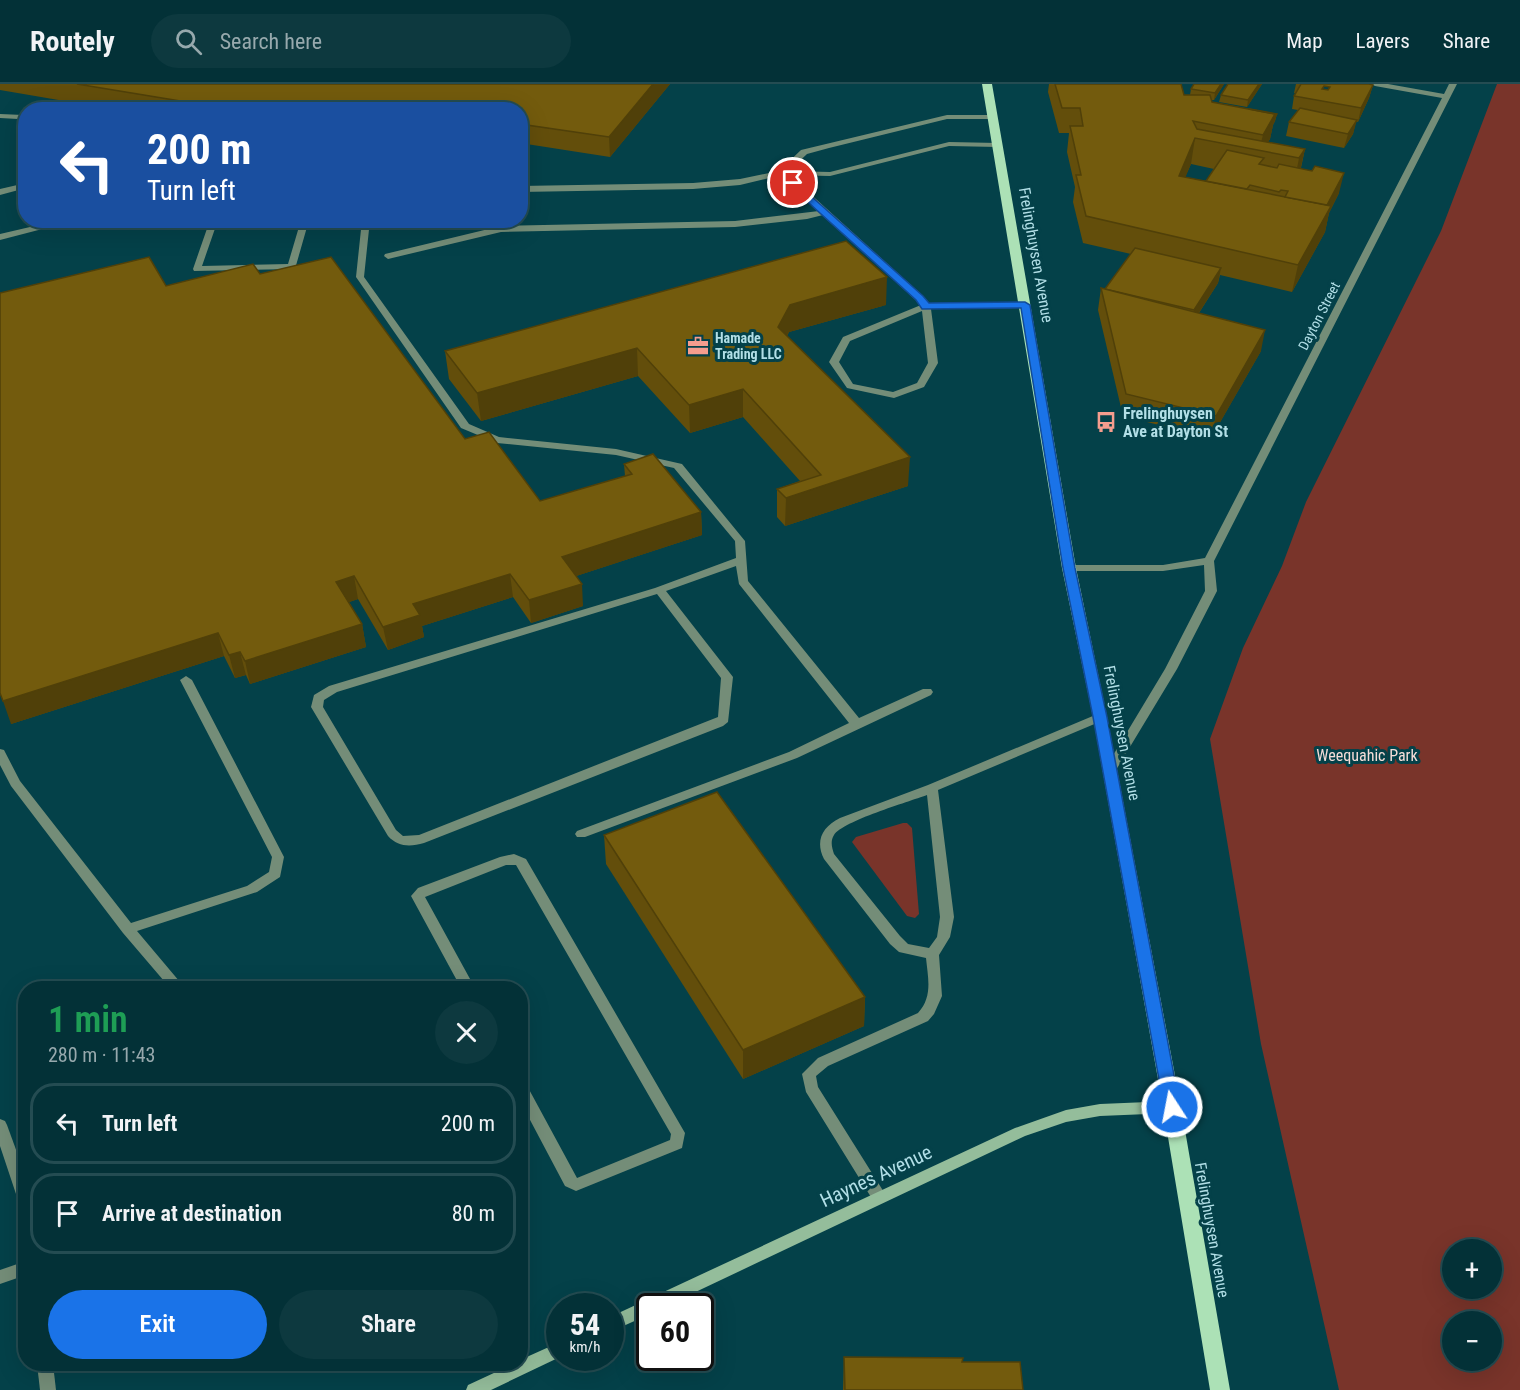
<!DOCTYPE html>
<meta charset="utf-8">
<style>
:root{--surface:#033137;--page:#0d393f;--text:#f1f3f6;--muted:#97a9ad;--line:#244c52;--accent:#1a73e8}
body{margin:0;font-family:"Roboto Condensed",sans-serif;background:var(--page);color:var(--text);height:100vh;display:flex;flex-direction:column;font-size:22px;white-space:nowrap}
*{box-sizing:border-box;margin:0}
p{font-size:20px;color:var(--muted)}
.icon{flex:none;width:33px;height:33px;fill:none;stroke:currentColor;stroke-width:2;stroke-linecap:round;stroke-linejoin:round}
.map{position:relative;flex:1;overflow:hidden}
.drawer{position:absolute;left:18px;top:897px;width:510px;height:390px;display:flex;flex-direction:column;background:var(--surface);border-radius:24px;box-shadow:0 6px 24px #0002,0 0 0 2px var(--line)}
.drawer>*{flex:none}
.top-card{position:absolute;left:18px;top:18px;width:510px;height:126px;border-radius:24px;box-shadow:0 6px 24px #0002,0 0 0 2px var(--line);background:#1a4fa0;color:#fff;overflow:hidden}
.fabs{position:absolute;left:1442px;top:1155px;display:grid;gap:12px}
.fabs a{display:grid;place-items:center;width:60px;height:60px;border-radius:50%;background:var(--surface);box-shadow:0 6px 24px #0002,0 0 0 2px var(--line);font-size:30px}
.speed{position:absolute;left:546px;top:1209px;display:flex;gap:12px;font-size:30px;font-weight:700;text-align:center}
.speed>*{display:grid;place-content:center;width:78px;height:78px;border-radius:50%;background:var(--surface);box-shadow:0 6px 24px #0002,0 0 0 2px var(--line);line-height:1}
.speed small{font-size:15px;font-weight:400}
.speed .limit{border:3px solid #111;border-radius:9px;background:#fff;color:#111}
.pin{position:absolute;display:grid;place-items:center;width:51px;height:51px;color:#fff;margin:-26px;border:3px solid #fff;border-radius:50%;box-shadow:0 2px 6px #0007}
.me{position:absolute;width:66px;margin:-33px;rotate:349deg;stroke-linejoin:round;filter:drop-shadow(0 0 4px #0008)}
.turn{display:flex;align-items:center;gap:21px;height:126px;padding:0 30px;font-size:27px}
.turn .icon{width:78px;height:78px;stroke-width:2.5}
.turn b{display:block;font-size:42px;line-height:51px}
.round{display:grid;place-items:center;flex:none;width:63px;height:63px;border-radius:32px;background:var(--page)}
.overview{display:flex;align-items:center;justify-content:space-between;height:102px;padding:0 30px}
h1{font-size:36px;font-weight:600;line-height:45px;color:#1e9e55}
.cta{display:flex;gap:12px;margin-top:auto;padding:12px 30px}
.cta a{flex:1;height:69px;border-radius:36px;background:var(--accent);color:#fff;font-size:24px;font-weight:600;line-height:69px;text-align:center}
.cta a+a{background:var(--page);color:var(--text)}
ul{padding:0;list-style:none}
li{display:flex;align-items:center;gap:18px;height:81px;margin:0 12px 9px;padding:0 18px;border:3px solid var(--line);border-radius:24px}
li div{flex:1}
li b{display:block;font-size:22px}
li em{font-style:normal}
header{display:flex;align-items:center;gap:36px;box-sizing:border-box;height:84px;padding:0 30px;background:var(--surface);border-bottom:2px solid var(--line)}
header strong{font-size:28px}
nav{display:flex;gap:33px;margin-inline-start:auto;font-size:21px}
.search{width:420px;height:54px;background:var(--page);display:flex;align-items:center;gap:15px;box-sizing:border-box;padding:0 21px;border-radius:33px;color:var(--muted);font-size:22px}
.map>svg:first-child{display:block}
.green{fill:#79342a;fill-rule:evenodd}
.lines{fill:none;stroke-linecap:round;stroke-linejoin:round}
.lane{fill:#748d78;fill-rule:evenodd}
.street{fill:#748d78;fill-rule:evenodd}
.secondary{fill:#94bd9b;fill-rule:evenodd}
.primary{fill:#ace1b6;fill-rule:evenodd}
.wall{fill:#634e0b;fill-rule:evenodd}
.shaded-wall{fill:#504009}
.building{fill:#735b0d;stroke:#504009;stroke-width:1.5;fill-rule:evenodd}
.route{fill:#1a73e8;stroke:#114b97;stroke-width:1.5}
.labels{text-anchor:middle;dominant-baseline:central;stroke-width:6;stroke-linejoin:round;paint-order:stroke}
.far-street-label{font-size:14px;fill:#b2dfe7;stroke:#044149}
.far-poi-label{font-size:14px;font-weight:bold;fill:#b2dfe7;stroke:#044149;text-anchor:start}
.street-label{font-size:16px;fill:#b2dfe7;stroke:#044149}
.poi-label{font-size:16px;font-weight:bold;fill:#b2dfe7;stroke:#044149;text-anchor:start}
.park-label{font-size:16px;fill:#f6ddd8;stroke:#044149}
.near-street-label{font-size:20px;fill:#b2dfe7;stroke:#044149}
</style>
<header>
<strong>Routely</strong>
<div class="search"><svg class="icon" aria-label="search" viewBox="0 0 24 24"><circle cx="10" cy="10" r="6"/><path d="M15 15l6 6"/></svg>Search here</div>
<nav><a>Map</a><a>Layers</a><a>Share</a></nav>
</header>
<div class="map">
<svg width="1520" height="1306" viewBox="0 0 1520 1306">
<rect width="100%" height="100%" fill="#044149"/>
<g class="green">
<path d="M 1497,0 L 1520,0 L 1520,1306 L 1339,1306 L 1261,960 L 1210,655 L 1243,564 L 1282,482 L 1306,418 L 1441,147 ZM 1452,1166 L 1491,1166 L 1491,1204 L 1452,1204 ZM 1452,1238 L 1491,1238 L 1491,1276 L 1452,1276 Z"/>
<polygon points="903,739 907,739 912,744 919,830 915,834 907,832 852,758 856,753"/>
</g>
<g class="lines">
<g class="lane">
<polygon points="0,30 23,31 26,33 26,39 18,35 0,34"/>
<path d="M 779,87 L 785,87 L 923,212 L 929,219 L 1025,218 L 1030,221 L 1025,224 L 931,225 L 938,279 L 924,303 L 894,314 L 847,304 L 829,278 L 843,253 L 921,221 L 823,131 L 807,135 L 735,143 L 501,148 L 388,175 L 384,172 L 385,170 L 501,142 L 735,137 L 819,127 L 779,91 ZM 922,227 L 928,279 L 917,299 L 893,308 L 853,300 L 839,278 L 850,257 Z"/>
<polygon points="26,99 26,104 0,111 0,105"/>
<polygon points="60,136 77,136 0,156 0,150"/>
<polygon points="210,136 218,136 202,182 288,180 301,136 309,136 295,185 194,187 193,185"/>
<path d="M 362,136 L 370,136 L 364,193 L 469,340 L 499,353 L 616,365 L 682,380 L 745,457 L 748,497 L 859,634 L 923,605 L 931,605 L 933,608 L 931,611 L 797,674 L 585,753 L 577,753 L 575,750 L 577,747 L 789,668 L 849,639 L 739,500 L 736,482 L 666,507 L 733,593 L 728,638 L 723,642 L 424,759 C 410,763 398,763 388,752 L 311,623 L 314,611 L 329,602 L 655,504 L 736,474 L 735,457 L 674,384 L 616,371 L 497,359 L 461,344 L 356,193 ZM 657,510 L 721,594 L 718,633 L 419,751 L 403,752 L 396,746 L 323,623 L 324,616 L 337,608 Z"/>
<polygon points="186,592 192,596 284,773 280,793 257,808 137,847 185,904 170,904 123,849 11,702 0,681 0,665 4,666 20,697 131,839 247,802 269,788 272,773 180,596"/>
<path d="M 1100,629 L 1106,633 L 1104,636 L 938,706 L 954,833 L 950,853 L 939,871 L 942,912 L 934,930 L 928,937 L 828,982 L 816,992 L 818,1003 L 887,1113 L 884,1118 L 879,1120 L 874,1118 L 806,1008 L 802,990 L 818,974 L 918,929 C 933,913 928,894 926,874 L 899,868 L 890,860 L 824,775 C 815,757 822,743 840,734 L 928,701 ZM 927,711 L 940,833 L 937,853 L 929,864 L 908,860 L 900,852 L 834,770 C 832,764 830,757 834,751 C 843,737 908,718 927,711 Z"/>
<polygon points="514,770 526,775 685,1049 682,1064 576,1107 565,1102 520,1017 520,996 525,998 577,1094 670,1056 671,1050 516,781 506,781 425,813 475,904 461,904 411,812 418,804 500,773"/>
<polygon points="0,1035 5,1037 7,1041 26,1093 26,1122 21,1121 18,1116 0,1062"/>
<polygon points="26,1177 26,1191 0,1200 0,1186"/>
<polygon points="37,1280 53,1280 56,1306 40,1306"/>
</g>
<g class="street">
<polygon points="1371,0 1388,0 1444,10 1449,0 1457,0 1214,477 1217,507 1177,585 1113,691 1105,691 1103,688 1165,585 1205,507 1204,481 1163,487 1069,487 1064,484 1069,481 1163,481 1205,474 1442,14 1375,2"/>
<polygon points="947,31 993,31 997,33 993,35 947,35 829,64 807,70 789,87 830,88 949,58 998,59 1002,61 998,63 949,62 830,92 782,91 740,101 693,105 520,108 520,102 693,99 740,95 779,87 801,66"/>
</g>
<g class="secondary">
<polygon points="1172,1017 1177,1019 1179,1023 1177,1027 1172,1029 1100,1032 1066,1038 1025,1052 666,1222 650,1222 650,1230 610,1248 610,1233 1015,1044 1066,1026 1100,1020"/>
<polygon points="560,1258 560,1273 491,1306 466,1306 468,1301 513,1280 520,1280 520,1276"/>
</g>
<polygon class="primary" points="982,0 992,0 1076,484 1107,633 1181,1023 1230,1306 1210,1306 1163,1023 1093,633 1062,484"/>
</g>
<g class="wall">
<polygon points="0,0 670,0 610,73 520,59 520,26 117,26 0,6"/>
<path d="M 1049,0 L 1181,0 L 1184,11 L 1190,11 L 1191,5 L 1224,0 L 1214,16 L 1212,16 L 1212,18 L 1277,30 L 1275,37 L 1273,41 L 1270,55 L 1268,58 L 1305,65 L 1301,84 L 1339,109 L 1329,129 L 1325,148 L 1292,208 L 1220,191 L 1218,199 L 1199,229 L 1261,267 L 1211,354 L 1123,332 L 1098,226 L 1101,204 L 1105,206 L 1131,170 L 1083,159 L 1073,118 L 1075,103 L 1067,68 L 1069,49 L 1059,49 L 1048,8 ZM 1191,80 L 1214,85 L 1206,97 L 1185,93 Z"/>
<polygon points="1228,0 1262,0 1247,23 1219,18 1221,11"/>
<path d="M 1296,0 L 1373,1 L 1369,14 L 1358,38 L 1356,37 L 1353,50 L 1344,64 L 1286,52 L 1289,38 L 1298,26 L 1292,25 L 1294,12 L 1296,9 L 1294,9 ZM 1324,2 L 1330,3 L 1328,6 L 1322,5 Z"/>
<polygon points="260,190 540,417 625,392 624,380 701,428 702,451 576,492 583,522 531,539 513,513 422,542 424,553 388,566 358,515 349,518 362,540 366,563 250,600 246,591 235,594 224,572 11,640 166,202"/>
<polygon points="886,221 789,248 787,252 908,402 785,442 777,433 777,405 800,397 743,333 690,349 638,292 481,337 449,295 445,267"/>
<polygon points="604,751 865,913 864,942 743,995 606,780"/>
<polygon points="844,1273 962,1278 1023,1306 843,1306"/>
</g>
<g class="shaded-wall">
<polygon points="653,0 670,0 610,73 609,53"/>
<polygon points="1221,0 1224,0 1214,16 1215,9"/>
<polygon points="1259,0 1262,0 1247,23 1248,16"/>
<polygon points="1373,1 1369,14 1358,38 1361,24"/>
<polygon points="1275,30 1277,30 1275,37 1273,41 1270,55 1263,67 1259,66 1263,51"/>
<polygon points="1357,36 1353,50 1344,64 1348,50"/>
<polygon points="1195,54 1191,80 1175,118 1179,92"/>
<polygon points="1305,65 1299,91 1294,100 1299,74"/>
<polygon points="1344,89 1339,109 1329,129 1325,148 1292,208 1298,181 1324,125"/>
<polygon points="1221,184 1218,199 1191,241 1194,226"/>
<polygon points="887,193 886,221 789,248 778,270 778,243 790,221"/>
<polygon points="1265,246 1261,267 1211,354 1216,332"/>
<polygon points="637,264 638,292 481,337 477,309"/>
<polygon points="743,305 743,333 690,349 689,321"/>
<polygon points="910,373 908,402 785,442 786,414"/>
<polygon points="701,428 702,451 564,496 562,473"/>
<polygon points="510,490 513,513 422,542 424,553 388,566 383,543 413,520"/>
<polygon points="354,492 358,515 341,521 336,498"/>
<polygon points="582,500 583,522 531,539 529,516"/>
<polygon points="362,540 366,563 250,600 245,577"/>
<polygon points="218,549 224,572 11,640 3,617"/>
<polygon points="240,568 246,591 235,594 229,571"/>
<polygon points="865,913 864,942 743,995 743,966"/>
</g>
<g class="building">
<polygon points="77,0 653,0 609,53 520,40 520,26 235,26"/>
<polygon points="1055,0 1181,0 1184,11 1210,11 1212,18 1275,30 1263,51 1193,37 1197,45 1305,65 1299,74 1195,54 1179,92 1331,122 1298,181 1086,132 1076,91 1081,91 1070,42 1083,42 1080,24 1062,24"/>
<polygon points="1194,0 1221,0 1215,9 1191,5"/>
<polygon points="1228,0 1259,0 1248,16 1221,11"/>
<path d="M 1301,0 L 1369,0 L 1373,1 L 1361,24 L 1294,12 ZM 1324,2 L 1330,3 L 1328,6 L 1322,5 Z"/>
<polygon points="1300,24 1357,36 1348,50 1289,38"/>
<polygon points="1249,25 1250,25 1277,30 1274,34 1275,30"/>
<polygon points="1227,66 1264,74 1259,80 1277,84 1279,80 1312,87 1315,82 1344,89 1327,121 1285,113 1288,107 1281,106 1279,108 1250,101 1247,105 1206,97"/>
<polygon points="846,157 887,193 790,221 778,243 910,373 786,414 777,405 821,391 743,305 689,321 637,264 477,309 445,267"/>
<polygon points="1135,164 1221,184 1194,226 1105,205"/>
<polygon points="149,173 166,202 253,180 260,190 331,173 465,355 489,348 540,417 632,390 624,380 653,370 701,428 562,473 582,500 529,516 510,490 413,520 420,531 383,543 354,492 336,498 362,540 245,577 240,568 229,571 218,549 3,617 0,609 0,209"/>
<polygon points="1101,204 1265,246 1216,332 1126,310"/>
<polygon points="717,708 865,913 743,966 604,751"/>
<polygon points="844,1273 963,1274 962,1278 1020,1278 1023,1306 845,1306"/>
</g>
<polygon class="route" points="793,96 923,212 929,219 1025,218 1030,221 1075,484 1107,633 1180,1023 1178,1028 1172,1030 1166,1028 1164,1023 1093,633 1063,484 1021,224 922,225 916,216 789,101 788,99"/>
<defs>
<symbol id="office-bare" viewBox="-9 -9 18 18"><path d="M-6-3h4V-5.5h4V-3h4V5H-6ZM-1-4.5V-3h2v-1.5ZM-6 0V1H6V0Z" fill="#f59d8e" stroke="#044149" stroke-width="2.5" paint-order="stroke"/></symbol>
<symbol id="bus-bare" viewBox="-9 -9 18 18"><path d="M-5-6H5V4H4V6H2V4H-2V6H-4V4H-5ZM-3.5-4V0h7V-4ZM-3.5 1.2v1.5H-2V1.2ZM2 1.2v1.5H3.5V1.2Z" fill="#f59d8e" stroke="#044149" stroke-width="2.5" paint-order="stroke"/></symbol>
</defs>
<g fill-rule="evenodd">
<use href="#office-bare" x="683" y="247" width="30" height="30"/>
<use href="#bus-bare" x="1091" y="323" width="30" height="30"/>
</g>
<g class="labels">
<g class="far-street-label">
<text transform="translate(1319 232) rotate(-63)">Dayton Street</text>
</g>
<g class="far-poi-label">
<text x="715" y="254">Hamade<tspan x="715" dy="16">Trading LLC</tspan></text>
</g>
<g class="street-label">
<text transform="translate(1036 171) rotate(80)">Frelinghuysen Avenue</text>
<text transform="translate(1122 649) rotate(79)">Frelinghuysen Avenue</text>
<text transform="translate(1212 1146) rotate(80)">Frelinghuysen Avenue</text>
</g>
<g class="poi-label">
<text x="1123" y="329">Frelinghuysen<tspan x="1123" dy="18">Ave at Dayton St</tspan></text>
</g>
<g class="park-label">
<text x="1367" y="671">Weequahic Park</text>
</g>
<g class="near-street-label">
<text transform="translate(876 1092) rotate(-25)">Haynes Avenue</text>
</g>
</g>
</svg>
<div class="fabs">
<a>+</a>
<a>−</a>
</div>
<div class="speed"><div>54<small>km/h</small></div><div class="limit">60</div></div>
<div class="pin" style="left:793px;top:99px;background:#d93025"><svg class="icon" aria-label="arrive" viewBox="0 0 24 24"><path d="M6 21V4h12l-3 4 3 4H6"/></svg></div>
<svg class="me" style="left:1172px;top:1023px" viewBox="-20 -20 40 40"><circle r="17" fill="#1a73e8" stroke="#fff" stroke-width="3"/><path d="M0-11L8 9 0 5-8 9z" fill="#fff"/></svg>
<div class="top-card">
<div class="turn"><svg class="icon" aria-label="left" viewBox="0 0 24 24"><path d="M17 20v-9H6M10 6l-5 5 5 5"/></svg><div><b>200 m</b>Turn left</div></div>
</div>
<section class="drawer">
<div class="overview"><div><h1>1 min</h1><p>280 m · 11:43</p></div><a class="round"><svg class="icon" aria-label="close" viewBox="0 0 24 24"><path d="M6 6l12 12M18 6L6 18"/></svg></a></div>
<ul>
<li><svg class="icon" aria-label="left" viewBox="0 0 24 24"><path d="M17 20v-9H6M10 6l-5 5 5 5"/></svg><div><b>Turn left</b></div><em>200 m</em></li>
<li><svg class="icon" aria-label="arrive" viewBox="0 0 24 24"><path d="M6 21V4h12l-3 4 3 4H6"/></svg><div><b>Arrive at destination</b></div><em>80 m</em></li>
</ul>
<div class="cta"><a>Exit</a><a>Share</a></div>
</section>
</div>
